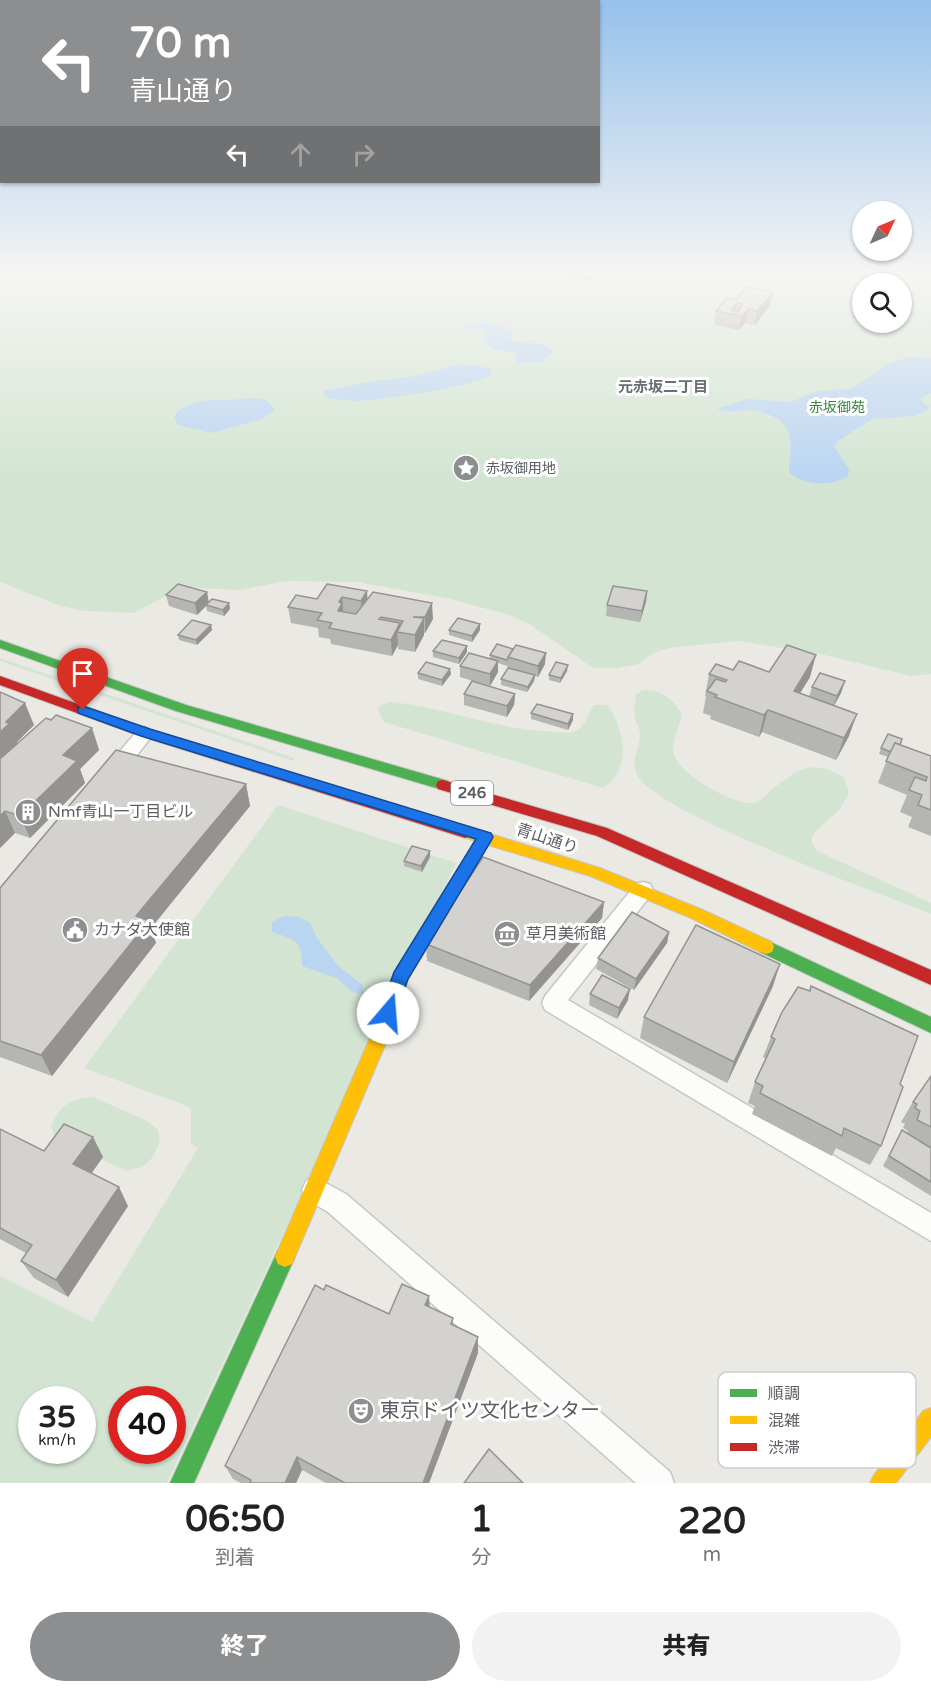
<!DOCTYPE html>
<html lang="ja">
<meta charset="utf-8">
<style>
:root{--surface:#fff;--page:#f2f2f2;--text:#222;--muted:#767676;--accent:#8c8e8f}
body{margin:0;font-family:"Varela Round","Noto Sans JP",sans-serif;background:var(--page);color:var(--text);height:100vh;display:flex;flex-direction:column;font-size:22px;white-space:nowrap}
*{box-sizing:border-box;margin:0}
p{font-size:20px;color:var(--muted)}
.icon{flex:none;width:33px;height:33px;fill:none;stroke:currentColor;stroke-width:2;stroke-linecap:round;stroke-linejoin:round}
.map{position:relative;height:1483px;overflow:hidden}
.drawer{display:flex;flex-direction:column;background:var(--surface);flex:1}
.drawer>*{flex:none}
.banner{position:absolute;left:0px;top:0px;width:600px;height:183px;box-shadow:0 2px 4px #0004;background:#8c8e8f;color:#fff;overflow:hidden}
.needle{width:39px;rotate:46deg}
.tools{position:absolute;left:852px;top:201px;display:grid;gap:12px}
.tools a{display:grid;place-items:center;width:60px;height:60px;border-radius:50%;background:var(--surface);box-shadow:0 2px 4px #0004;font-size:30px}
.speed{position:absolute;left:18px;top:1386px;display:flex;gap:12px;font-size:30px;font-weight:700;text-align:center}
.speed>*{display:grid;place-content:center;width:78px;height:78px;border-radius:50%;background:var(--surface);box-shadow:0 2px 4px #0004;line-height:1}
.speed small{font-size:15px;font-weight:400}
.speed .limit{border:9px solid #d22;background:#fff;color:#111}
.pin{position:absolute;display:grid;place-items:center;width:51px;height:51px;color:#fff;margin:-62px -26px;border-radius:50% 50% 50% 0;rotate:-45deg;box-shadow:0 0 6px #0007}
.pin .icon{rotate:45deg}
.me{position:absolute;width:66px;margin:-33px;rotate:18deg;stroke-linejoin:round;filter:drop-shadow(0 0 4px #0008)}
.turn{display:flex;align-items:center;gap:21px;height:126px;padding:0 30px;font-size:27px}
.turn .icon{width:78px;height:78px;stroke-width:2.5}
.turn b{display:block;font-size:42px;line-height:51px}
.lanes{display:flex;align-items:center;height:57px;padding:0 30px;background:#0003;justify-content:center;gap:30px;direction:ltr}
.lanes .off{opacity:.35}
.eta{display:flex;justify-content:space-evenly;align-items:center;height:102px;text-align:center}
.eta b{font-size:36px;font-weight:800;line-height:42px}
.action{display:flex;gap:12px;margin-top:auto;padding:12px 30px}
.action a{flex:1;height:69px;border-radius:36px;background:var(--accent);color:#fff;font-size:24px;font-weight:800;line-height:69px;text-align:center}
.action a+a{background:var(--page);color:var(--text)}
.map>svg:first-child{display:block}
.green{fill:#d3e5d2;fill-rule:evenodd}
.water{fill:#bad5f2}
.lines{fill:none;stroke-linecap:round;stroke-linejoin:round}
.street-casing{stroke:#c6c7c6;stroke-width:3}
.fast-casing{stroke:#c5c6c4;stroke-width:2}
.slow-casing{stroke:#c5c6c4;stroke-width:2}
.jam-casing{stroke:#c5c6c4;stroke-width:2}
.street{fill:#fcfcfb;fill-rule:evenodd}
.fast{fill:#4caf50;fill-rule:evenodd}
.slow{fill:#ffc107;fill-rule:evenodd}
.jam{fill:#c62828;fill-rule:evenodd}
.wall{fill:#b5b5b2}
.shaded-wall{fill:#949391}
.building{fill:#d3d2cf;stroke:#949391;stroke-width:1.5;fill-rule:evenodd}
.route{fill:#1a73e8;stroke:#114b97;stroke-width:1.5}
.labels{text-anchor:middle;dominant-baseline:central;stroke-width:6;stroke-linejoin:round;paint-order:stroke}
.far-park-label{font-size:14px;fill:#3b8045;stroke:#fff}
.far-poi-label{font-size:14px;fill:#5a5d61;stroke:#fff;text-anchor:start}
.far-neighbourhood-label{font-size:15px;font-weight:bold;fill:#6b6f73;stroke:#fff}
.shield{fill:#fff;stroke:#8c8e90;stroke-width:1.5}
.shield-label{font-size:15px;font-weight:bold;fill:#5a5d61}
.poi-label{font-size:16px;fill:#5a5d61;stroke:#fff;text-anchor:start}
.street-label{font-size:16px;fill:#5a5d61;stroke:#fff}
.near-poi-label{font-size:20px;fill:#5a5d61;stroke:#fff;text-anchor:start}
.key{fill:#fff;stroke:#ceced0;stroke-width:1.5}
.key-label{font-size:16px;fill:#5a5d61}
</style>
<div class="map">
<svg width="931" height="1483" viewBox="0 0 931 1483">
<rect width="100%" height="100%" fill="#eae9e4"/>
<g class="green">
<path d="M 34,271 L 407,271 L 420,279 L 440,277 L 431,271 L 931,271 L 931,674 L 910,676 L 825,655 L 739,641 L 669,648 L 653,653 L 638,664 L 617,668 L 593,668 L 531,625 L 510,615 L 446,598 L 357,582 L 286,581 L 240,590 L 182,587 L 134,613 L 85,611 L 60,606 L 0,582 L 0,277 ZM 862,284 L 902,284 L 902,322 L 862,322 Z"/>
<polygon points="0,658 294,758 293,761 0,661"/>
<path d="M 643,690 C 663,690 671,698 682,714 C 680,727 671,741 674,754 C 678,774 738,809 757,802 C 762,800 767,794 771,790 C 798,769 811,758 844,777 L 849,793 L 840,809 L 814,833 L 811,841 L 817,851 L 931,903 L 931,914 C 880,893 657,814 637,775 C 630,761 640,748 640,735 C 640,729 636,723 635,717 C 633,710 635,702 636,695 Z"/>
<path d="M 391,702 C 443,707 492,728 544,731 C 554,731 567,735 576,731 C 586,726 588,712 594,705 L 608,705 C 624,730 633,769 603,788 L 384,722 L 377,709 L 380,705 Z"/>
<path d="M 278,805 L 456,863 L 167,1483 L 0,1483 L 0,1276 L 92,1322 L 198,1148 L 191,1144 L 191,1110 L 187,1106 L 84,1068 ZM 32,1400 L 82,1400 L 82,1450 L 32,1450 ZM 122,1400 L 172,1400 L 172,1450 L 122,1450 Z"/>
<path d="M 93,1097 L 147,1121 L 158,1130 L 160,1142 L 152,1158 L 142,1167 L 126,1171 L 55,1137 L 51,1127 C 59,1106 70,1098 93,1097 Z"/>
</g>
<g class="water">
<path d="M 481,322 L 502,325 L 513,332 L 510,339 L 513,341 L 541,344 L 551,349 L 552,353 L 541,363 L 517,363 L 515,353 C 502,349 494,352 484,342 L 485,332 L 482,329 L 467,330 L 465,326 Z"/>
<path d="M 908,357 L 931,359 L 931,393 L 921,398 L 922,402 L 931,408 L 914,416 L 872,419 L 838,441 L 834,446 L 849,469 L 848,476 C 830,487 804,486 789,472 C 790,445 798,425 767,414 C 761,412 755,410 749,410 C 738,410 727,414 717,409 L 747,399 L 791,402 L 814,392 L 852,388 L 890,363 Z"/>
<path d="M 460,364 L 490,368 L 492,374 C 479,386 379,400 357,401 C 346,401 336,399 325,397 L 323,391 L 368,382 L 416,376 Z"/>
<path d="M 252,398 L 266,400 L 275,410 L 262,419 L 211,433 L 178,425 L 174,416 C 195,393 224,403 252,398 Z"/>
<path d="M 284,916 L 299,917 L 310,923 L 317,938 L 338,966 L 363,985 L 363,994 L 352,992 L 337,978 L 302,966 C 302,939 295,940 272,932 L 272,922 Z"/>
</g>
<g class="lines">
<defs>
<g id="street">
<polygon points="145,727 154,733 151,737 121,776 107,776 105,771 107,766 139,729"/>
<polygon points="643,882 650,884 653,890 650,896 568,1000 931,1213 931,1241 545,1010 542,1003 545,996 636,884"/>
<polygon points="315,1177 346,1194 670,1472 674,1483 636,1483 328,1212 306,1199 302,1190 306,1181"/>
</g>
<g id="fast">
<polygon points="0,640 186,705 448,781 450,785 448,789 443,790 176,711 0,648"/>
<polygon points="766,940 931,1017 931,1033 760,952 758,947 760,942"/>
<polygon points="285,1247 292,1250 295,1257 194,1483 170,1483 278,1250"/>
</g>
<g id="slow">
<polygon points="465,826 600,868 703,910 772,942 774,947 772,952 766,954 760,952 691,918 590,876 488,845 408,979 391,1031 292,1264 285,1267 278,1264 275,1257 373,1031 392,977 475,841 460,836 458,832 460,828"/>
<polygon points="931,1408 931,1437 896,1483 870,1483 874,1475 923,1411"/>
</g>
<g id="jam">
<polygon points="0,676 150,730 470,828 472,832 470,836 465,838 140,736 0,685"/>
<polygon points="443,780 607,828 931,970 931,985 597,836 438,789 436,785 438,781"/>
</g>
</defs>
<use href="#street" class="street-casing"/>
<use href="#fast" class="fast-casing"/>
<use href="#slow" class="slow-casing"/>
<use href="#jam" class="jam-casing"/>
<use href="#street" class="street"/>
<use href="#fast" class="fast"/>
<use href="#slow" class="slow"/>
<use href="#jam" class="jam"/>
</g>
<g class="wall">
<polygon points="546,271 597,271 597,277 585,284 546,273"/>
<polygon points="745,271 760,271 757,274"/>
<polygon points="856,271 875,271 867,279 855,277"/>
<polygon points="727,298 770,305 755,325 745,323 739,330 714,325 716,311"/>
<polygon points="367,591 367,599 433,619 425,633 424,633 424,635 415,652 398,649 398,645 392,656 331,644 330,639 319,637 318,628 291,623 288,607 317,599"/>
<polygon points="647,591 646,602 640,622 606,616 607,605"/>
<polygon points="166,595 209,602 229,603 230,609 224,616 207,611 206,606 197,615 169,606"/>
<polygon points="211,625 212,630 197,645 179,640 178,635"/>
<polygon points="449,630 480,630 472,642 449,635"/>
<polygon points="497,644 545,664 538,677 535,676 534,681 527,692 501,685 501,679 508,669 507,665 507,666 498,663 498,672 490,686 460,677 460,666 490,659 490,655"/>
<polygon points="433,651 467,652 459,664 433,657"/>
<polygon points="733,670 769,672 810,677 800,693 809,697 812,687 845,681 841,693 834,706 849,736 836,760 762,732 759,737 710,719 711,716 703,713 706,696 705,696 709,674"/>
<polygon points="567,671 560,683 549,680 549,675"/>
<polygon points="418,673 451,674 442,686 418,679"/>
<polygon points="0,692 34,725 17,742 17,744 51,720 92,728 99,750 80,769 85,783 30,838 15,833 0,848"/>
<polygon points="464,694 515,694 514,705 507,717 464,705"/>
<polygon points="531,713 573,714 573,720 568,730 531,719"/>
<polygon points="900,745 931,756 931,836 908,827 912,817 900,812 907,795 878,783 888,757 879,754 881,748"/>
<polygon points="246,784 250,806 151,928 156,943 52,1076 0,1057 0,888"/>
<polygon points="430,857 422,872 404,866 404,861"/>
<polygon points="604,902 602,918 529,1001 427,961 426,944"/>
<polygon points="669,932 667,943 634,990 596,969 598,958"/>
<polygon points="773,986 727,1083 640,1038 644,1017"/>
<polygon points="811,986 900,1084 881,1146 870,1165 836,1148 832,1156 752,1114 755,1106 748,1103 755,1082 766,1059 763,1057 771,1037 809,991"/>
<polygon points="590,994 628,1000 617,1019 589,1005"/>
<polygon points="931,1076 931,1196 883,1166 902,1130 907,1134 908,1131 903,1128 905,1124 901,1122 913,1102"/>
<polygon points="0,1129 44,1151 103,1157 91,1173 128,1206 68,1297 34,1278 21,1261 26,1253 0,1239"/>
<polygon points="324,1290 389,1314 430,1307 453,1318 453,1326 478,1353 429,1483 326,1483 302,1470 296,1483 241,1483 233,1479 225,1466"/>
</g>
<g class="shaded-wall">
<polygon points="592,271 597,271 597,277 585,284 586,275"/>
<polygon points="868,271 875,271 867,279"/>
<polygon points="773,292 770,305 755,325 757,311"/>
<polygon points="737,303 735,315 731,310"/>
<polygon points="748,309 745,323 739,330 742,316"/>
<polygon points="367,591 368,608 362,617 361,601"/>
<polygon points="647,591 646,602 640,622 642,611"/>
<polygon points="207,592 209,603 197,615 195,603"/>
<polygon points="342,597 344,620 338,611 339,602"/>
<polygon points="229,603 230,609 224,616 223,610"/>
<polygon points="432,603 433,619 425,633 425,617"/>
<polygon points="424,618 424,635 415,652 415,635"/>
<polygon points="400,623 401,633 397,632 398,645 392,656 391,640"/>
<polygon points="480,624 480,630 472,642 472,636"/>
<polygon points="211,625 212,630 197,645 196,640"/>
<polygon points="467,646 467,652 459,664 459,658"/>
<polygon points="546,653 545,664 538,677 538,666"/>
<polygon points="816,655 810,677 788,713 794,691"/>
<polygon points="498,661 498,672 490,686 490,674"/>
<polygon points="568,665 567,671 560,683 561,678"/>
<polygon points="450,669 451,674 442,686 442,680"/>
<polygon points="535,675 534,681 527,692 528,687"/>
<polygon points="845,681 841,693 833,707 837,696"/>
<polygon points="515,694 514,705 507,717 507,706"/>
<polygon points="25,703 34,725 17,742 18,746 0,762 0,732 6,722"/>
<polygon points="768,710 762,732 759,737 764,715"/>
<polygon points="573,714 573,720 568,730 568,724"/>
<polygon points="857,714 849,736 836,760 844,738"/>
<polygon points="92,728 99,750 80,769 85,783 30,838 20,816 63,755"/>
<polygon points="246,784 250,806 151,928 156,943 52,1076 41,1055 136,916"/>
<polygon points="5,811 15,833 0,848 0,816"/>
<polygon points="430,851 430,857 422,872 421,866"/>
<polygon points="604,902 602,918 529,1001 530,985"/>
<polygon points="669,932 667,943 634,990 636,979"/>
<polygon points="780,964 773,986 727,1083 734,1062"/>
<polygon points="630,989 628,1000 617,1019 619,1008"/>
<polygon points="93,1137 103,1157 84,1184 73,1164"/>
<polygon points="119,1187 128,1206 68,1297 56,1280"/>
<polygon points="429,1296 430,1313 425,1305"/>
<polygon points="478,1337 478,1353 429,1483 423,1483"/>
<polygon points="297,1457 302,1470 296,1483 285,1483"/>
</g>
<g class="building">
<polygon points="573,271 592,271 586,275"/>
<path d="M 747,287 L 773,292 L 757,311 L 748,309 L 742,316 L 716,311 L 727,298 L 736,300 ZM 737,303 L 743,304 L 737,312 L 731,310 Z"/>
<polygon points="178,584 207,592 195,603 166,595"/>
<polygon points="327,584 367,591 361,601 342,597 339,602 342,603 338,611 356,614 373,592 432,603 425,617 413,617 424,618 415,635 397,632 403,621 381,617 379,619 400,623 391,640 329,628 332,623 317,620 322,613 288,607 296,595 317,599"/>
<polygon points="613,586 647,591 642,611 607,605"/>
<polygon points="212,599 229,603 223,610 206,605"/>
<polygon points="458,618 480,624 472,636 449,630"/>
<polygon points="192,620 211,625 196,640 178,635"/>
<polygon points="442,640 467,646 459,658 433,651"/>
<polygon points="497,644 513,649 507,660 490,655"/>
<polygon points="516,645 546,653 538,666 508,657"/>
<polygon points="787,645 816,655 794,691 857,714 844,738 768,710 764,715 715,697 717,695 707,691 716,679 725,682 727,680 709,674 716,664 733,670 739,661 769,672"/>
<polygon points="469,653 498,661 490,674 460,666"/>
<polygon points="426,662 450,669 442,680 418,673"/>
<polygon points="556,662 568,665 561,678 549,675"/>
<polygon points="508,668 535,675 528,687 501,679"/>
<polygon points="820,673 845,681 837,696 812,687"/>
<polygon points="472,681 515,694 507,706 464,694"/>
<polygon points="0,692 25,703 6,722 9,724 0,732"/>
<polygon points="537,704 573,714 568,724 531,713"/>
<polygon points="56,715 92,728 63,755 77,761 20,816 5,811 0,816 0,759 46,718 51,720"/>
<polygon points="888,734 902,739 900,745 895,743 891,752 881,748"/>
<polygon points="895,743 931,756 931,810 918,805 922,795 909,790 915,777 926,781 927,777 886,761"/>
<polygon points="116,750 246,784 136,916 149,921 41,1055 0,1041 0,888"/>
<polygon points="412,846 430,851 421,866 404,861"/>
<polygon points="483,857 604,902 530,985 426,944"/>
<polygon points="632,912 669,932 636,979 598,958"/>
<polygon points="696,925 780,964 734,1062 644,1017"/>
<polygon points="602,975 630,989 619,1008 590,994"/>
<polygon points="811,986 918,1036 900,1084 903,1087 881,1146 844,1128 842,1136 760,1093 763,1086 755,1082 775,1039 771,1037 782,1012 798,987 810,991"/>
<polygon points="931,1076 931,1127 917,1120 920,1111 915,1108 917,1104 913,1102"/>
<polygon points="64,1124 93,1137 73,1164 119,1187 56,1280 21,1261 32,1245 0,1228 0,1129 44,1151"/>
<polygon points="902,1130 931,1148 931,1182 889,1156"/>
<polygon points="402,1284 429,1296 425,1305 453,1318 451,1324 478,1337 423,1483 345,1483 297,1457 285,1483 250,1483 251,1480 225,1466 315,1285 324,1290 326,1285 389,1314"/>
<polygon points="489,1449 523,1483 464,1483"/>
</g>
<linearGradient id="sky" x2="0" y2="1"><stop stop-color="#95c1ec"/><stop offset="0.57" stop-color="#f6f5f3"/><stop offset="1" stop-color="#f6f5f3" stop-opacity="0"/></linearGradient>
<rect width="931" height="479" fill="url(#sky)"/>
<polygon class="route" points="83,706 150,729 491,833 493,837 491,841 408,979 394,1018 388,1021 382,1018 380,1013 394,972 476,839 141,736 78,713 78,707"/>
<defs>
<symbol id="sight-disc" viewBox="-11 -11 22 22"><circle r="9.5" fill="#8c8e8f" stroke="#fff"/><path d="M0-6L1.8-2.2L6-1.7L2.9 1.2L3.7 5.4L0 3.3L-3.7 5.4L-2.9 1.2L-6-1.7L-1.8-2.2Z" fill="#fff"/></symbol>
<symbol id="building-disc" viewBox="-11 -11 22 22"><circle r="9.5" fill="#8c8e8f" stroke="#fff"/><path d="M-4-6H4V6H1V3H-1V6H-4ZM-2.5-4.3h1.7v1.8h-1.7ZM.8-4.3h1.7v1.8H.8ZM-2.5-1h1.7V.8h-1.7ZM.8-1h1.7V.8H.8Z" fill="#fff"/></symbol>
<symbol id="civic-disc" viewBox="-11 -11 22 22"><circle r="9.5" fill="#8c8e8f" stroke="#fff"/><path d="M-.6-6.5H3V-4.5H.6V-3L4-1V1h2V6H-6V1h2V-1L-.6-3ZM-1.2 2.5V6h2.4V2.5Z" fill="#fff"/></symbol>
<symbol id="museum-disc" viewBox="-11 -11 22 22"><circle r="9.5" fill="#8c8e8f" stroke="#fff"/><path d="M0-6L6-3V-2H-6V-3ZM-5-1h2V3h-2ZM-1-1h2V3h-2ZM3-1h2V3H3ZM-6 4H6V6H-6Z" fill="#fff"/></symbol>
<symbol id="theatre-disc" viewBox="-11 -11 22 22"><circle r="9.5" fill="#8c8e8f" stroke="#fff"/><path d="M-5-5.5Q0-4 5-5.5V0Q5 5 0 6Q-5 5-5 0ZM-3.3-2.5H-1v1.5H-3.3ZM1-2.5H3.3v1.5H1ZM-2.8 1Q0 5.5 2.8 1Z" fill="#fff"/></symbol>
</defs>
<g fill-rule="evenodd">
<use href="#sight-disc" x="451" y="453" width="30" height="30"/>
<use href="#building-disc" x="13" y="797" width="30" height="30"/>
<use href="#civic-disc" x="60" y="915" width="30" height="30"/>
<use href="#museum-disc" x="492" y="919" width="30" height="30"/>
<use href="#theatre-disc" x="346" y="1396" width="30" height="30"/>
</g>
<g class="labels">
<g class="far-park-label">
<text x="837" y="407">赤坂御苑</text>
</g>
<g class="far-poi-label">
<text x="486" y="468">赤坂御用地</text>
</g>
<g class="far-neighbourhood-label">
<text x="663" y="387">元赤坂二丁目</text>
</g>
<rect class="shield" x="451" y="781" width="42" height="24" rx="4.5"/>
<g class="shield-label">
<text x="472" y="793">246</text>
</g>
<g class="poi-label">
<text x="48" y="812">Nmf青山一丁目ビル</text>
<text x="94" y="930">カナダ大使館</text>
<text x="526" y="934">草月美術館</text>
</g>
<g class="street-label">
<text transform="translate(547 839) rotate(18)">青山通り</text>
</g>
<g class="near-poi-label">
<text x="380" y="1411">東京ドイツ文化センター</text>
</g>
</g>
<rect x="718" y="1372" width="198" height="96" rx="9" class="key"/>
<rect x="730" y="1389" width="27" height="8" fill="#4caf50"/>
<rect x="730" y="1416" width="27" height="8" fill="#ffc107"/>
<rect x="730" y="1443" width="27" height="8" fill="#c62828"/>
<g class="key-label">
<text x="768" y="1399">順調</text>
<text x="768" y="1426">混雑</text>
<text x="768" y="1453">渋滞</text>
</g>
</svg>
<div class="tools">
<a><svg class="needle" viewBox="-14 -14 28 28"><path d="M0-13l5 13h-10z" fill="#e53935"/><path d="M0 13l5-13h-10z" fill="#767676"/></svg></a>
<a><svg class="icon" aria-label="search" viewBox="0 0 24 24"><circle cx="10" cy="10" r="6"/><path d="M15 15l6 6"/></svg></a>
</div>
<div class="speed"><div>35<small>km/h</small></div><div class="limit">40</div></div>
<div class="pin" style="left:83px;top:710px;background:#d93025"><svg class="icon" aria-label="arrive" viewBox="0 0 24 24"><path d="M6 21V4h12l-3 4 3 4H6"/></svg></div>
<svg class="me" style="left:388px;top:1013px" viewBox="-20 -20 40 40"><circle r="19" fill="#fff"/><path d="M0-13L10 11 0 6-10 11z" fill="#1a73e8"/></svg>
<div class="banner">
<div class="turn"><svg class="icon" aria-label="left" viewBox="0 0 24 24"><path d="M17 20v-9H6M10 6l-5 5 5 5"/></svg><div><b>70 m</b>青山通り</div></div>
<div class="lanes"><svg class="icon" aria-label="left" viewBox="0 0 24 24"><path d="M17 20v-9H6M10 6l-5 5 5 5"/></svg><svg class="icon off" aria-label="ahead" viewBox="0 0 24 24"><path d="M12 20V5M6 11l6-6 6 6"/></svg><svg class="icon off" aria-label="right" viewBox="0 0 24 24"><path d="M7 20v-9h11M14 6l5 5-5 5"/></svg></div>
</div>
</div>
<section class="drawer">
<div class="eta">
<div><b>06:50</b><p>到着</p></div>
<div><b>1</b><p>分</p></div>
<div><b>220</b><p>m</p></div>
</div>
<div class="action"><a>終了</a><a>共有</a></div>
</section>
